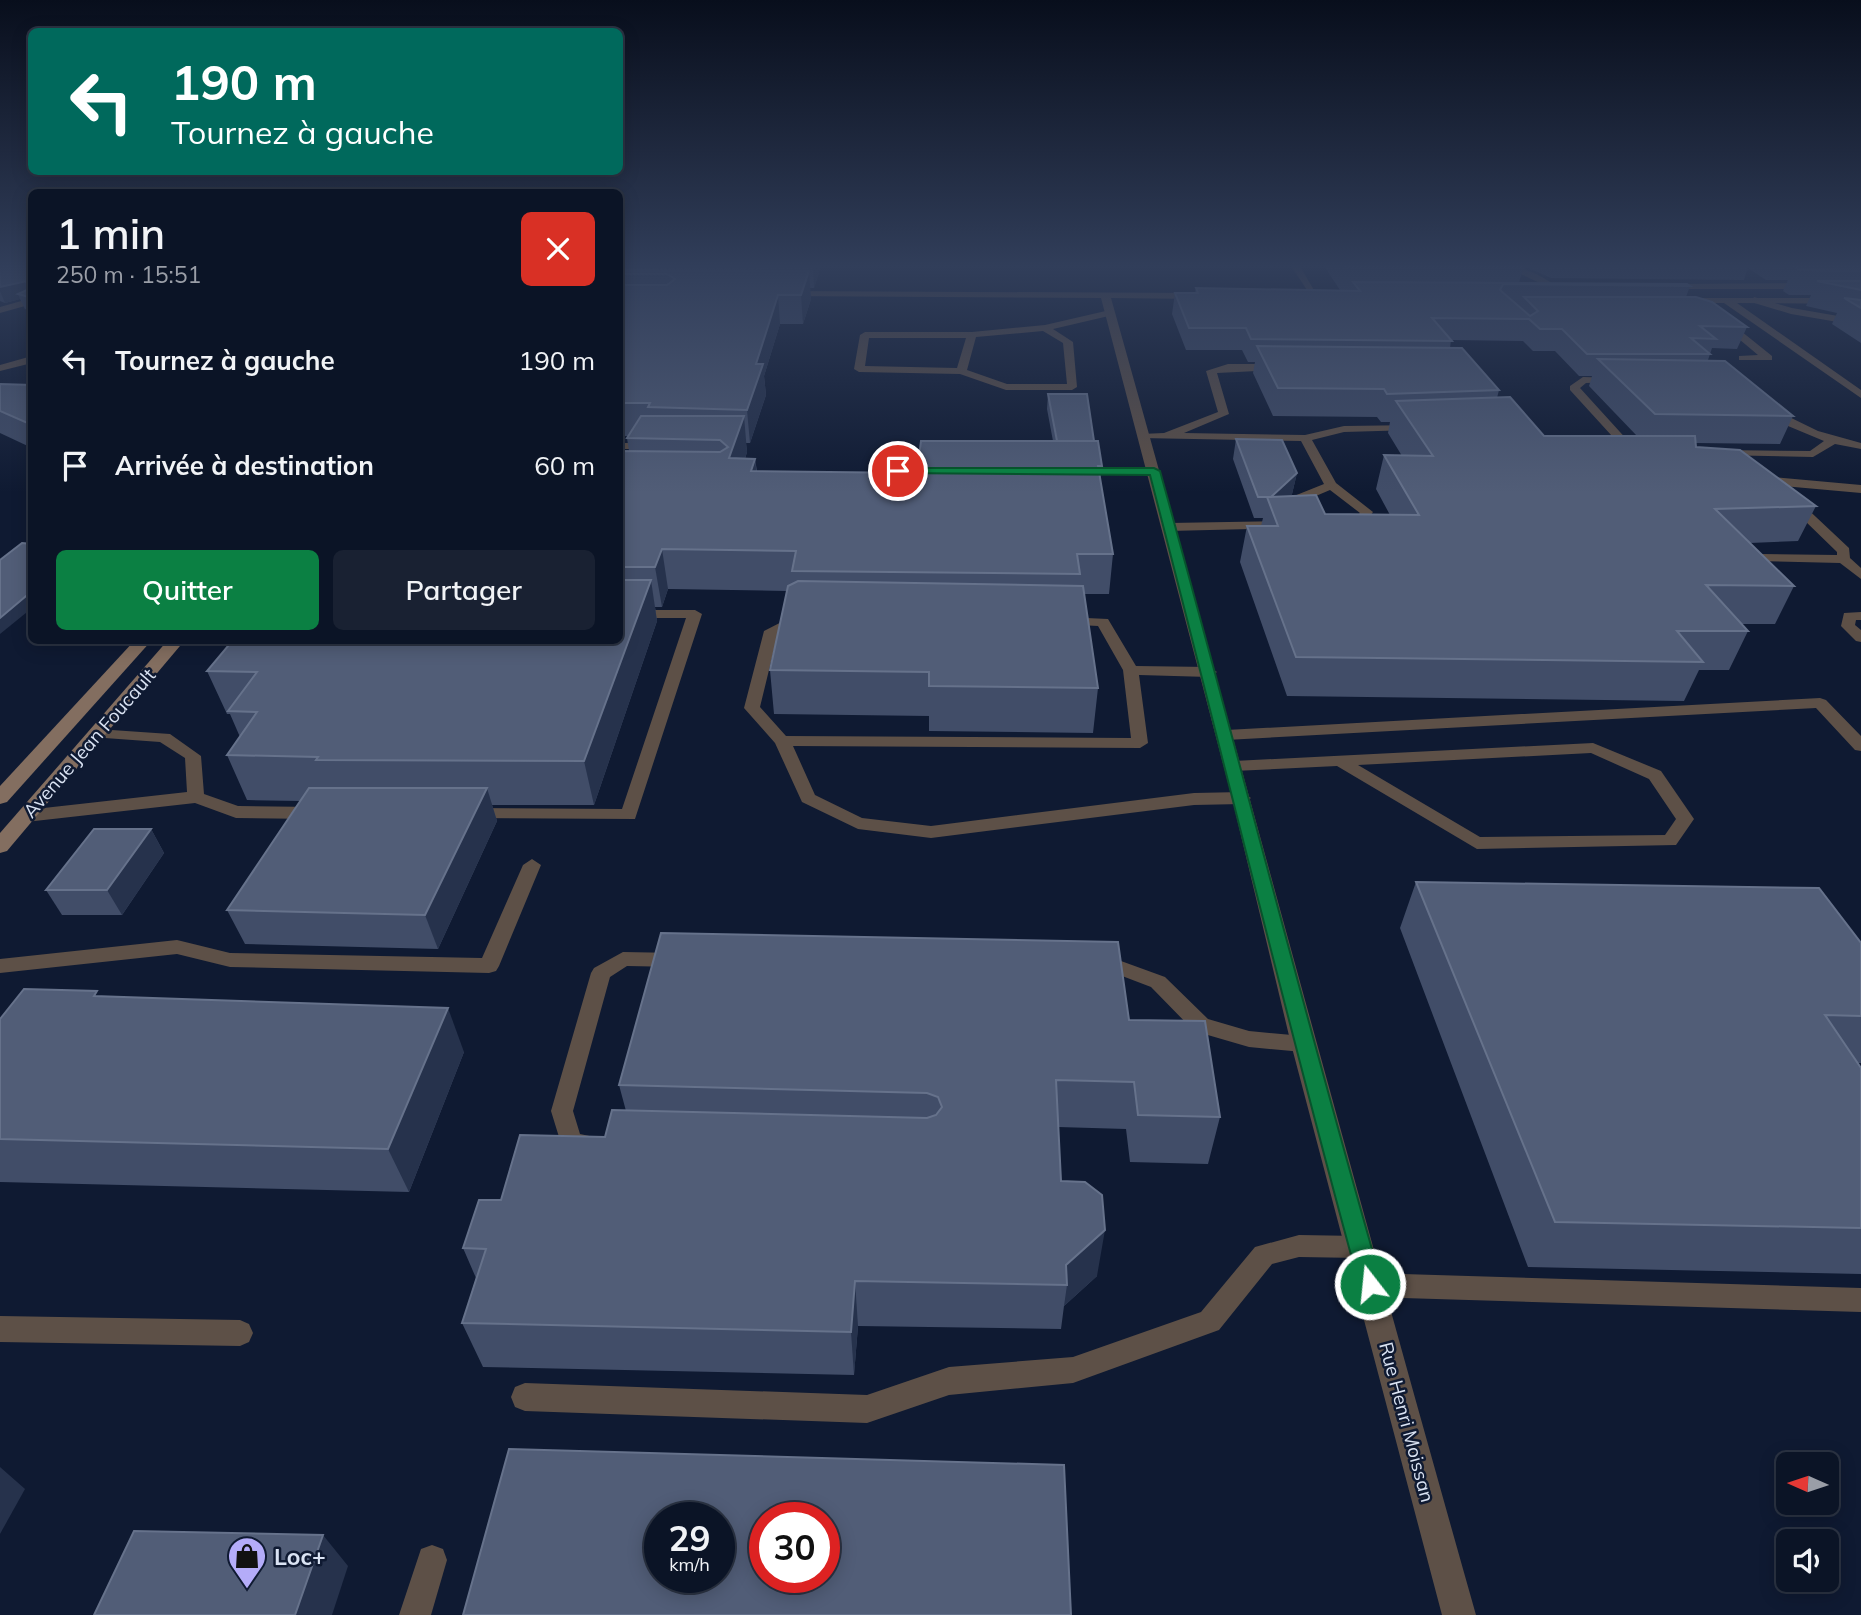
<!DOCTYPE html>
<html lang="fr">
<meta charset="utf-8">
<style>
:root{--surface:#0b1426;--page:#192132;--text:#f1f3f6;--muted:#9a9ea7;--line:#2b3343;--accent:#0b8043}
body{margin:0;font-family:Mulish,sans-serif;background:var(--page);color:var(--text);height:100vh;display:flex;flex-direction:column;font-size:26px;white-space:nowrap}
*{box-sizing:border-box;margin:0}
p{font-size:23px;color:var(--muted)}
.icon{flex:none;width:38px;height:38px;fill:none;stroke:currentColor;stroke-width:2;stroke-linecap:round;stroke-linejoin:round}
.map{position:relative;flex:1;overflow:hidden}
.drawer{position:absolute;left:28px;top:189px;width:595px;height:455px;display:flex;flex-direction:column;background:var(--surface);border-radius:10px;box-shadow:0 4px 18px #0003,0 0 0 2px var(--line)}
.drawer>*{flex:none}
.guide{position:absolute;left:28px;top:28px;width:595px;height:147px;border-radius:10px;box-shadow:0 4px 18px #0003,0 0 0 2px var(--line);background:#00695c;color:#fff;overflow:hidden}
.needle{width:46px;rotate:273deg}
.controls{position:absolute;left:1776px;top:1452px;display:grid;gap:14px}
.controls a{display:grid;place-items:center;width:63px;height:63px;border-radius:10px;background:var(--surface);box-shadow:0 4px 18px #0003,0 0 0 2px var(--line);font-size:35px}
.speed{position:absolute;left:644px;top:1502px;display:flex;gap:14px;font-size:35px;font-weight:700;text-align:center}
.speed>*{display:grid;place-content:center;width:91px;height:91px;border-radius:50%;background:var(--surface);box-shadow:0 4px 18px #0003,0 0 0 2px var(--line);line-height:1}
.speed small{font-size:18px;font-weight:400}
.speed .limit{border:10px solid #d22;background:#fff;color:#111}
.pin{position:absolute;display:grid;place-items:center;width:60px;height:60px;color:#fff;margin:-30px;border:4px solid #fff;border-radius:50%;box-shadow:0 2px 7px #0007}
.me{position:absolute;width:77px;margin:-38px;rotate:344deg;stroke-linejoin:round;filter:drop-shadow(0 0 5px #0008)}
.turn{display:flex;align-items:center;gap:24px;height:147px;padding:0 28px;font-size:32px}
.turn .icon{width:91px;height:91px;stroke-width:2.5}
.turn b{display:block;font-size:49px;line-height:60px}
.round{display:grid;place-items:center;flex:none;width:74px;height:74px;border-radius:10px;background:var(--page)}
.overview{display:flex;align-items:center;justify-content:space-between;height:119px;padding:0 28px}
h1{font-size:42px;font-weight:600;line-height:52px}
.primary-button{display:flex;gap:14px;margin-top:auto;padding:14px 28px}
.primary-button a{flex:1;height:80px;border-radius:10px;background:var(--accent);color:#fff;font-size:28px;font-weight:600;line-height:80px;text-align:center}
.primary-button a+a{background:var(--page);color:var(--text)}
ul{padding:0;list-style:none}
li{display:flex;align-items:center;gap:21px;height:105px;padding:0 28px}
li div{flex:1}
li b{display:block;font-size:26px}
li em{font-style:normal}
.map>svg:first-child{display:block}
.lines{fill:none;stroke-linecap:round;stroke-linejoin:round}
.service{fill:#5d5047;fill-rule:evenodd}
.minor{fill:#5d5047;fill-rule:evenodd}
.secondary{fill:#836e60;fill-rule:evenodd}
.wall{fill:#414d68;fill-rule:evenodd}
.shaded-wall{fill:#26324c}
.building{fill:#515d77;stroke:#66728b;stroke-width:2;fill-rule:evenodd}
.route{fill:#0b8043;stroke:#07532c;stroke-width:2}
.labels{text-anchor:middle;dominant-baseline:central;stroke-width:5;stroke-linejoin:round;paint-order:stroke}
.street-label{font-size:19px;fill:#dae3f3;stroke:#0f1a32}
.near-poi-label{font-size:23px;font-weight:bold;fill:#dae3f3;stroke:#0f1a32;text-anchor:start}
</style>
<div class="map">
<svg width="1861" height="1615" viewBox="0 0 1861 1615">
<rect width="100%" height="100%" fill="#0f1a32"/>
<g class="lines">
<g class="service">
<polygon points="1291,266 1300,266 1319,299 1313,299"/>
<path d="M 1504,266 C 1528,266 1553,281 1569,298 L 1562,300 L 1546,286 Z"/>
<polygon points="1669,284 1809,283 1813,286 1809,289 1666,289"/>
<polygon points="1754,297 1792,308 1861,320 1861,326 1791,314 1751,302"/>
<path d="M 1110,310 L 1115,313 L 1113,315 L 1053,329 L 1073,342 L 1077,387 L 1072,390 L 1006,390 L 960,374 L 859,372 L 854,369 L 860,335 L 865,332 L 972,332 L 1045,325 ZM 1043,331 L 1063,343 L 1067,384 L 1007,384 L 967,370 L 976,337 ZM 869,338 L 966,338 L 957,368 L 865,366 Z"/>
<polygon points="1720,319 1726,319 1772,356 1772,360 1739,360 1739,356 1758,355 1720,323"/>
<polygon points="1228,364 1277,364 1282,367 1277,370 1217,373 1229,414 1184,433 1305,435 1344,426 1417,425 1419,427 1413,430 1344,432 1312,440 1336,483 1373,512 1364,524 1340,525 1340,519 1356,517 1360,513 1330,490 1297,504 1290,511 1282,511 1280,508 1289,498 1324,484 1301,441 1141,438 1141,434 1164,433 1218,412 1206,371"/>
<polygon points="1583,377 1616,378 1616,382 1586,383 1580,388 1630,443 1641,447 1641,451 1622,447 1570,390 1570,386"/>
<polygon points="1771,408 1818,431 1861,443 1861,449 1835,444 1813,457 1716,455 1716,451 1720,450 1810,451 1824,441 1788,426 1766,411"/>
<polygon points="620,443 651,443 657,446 651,449 620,449"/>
<polygon points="941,467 945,468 945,474 901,475 888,493 878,490 894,468"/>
<polygon points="1077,467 1154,467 1160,471 1154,475 1073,474 1073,468"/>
<polygon points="1771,477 1861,485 1861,493 1783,486 1849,548 1850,558 1861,568 1861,579 1840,563 1755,561 1755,555 1760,554 1837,555 1837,552 1767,484 1765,481"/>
<polygon points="1285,521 1291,525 1290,528 1169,531 1163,527 1169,523"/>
<polygon points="620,610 695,610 702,614 635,819 464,818 461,814 464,810 470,808 622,809 686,618 620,618"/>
<polygon points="1861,612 1861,620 1856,620 1855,625 1861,630 1861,642 1856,641 1841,626 1844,613"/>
<polygon points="799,613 806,617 804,620 778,633 760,707 786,736 1131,738 1123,670 1098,626 1060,624 1060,618 1065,617 1108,619 1136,666 1209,667 1217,672 1209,677 1139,675 1148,743 1140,748 793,746 815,795 862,818 931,826 1194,793 1242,792 1251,798 1242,804 1194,805 931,838 858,829 802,802 775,743 744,708 764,631"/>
<polygon points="1820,698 1826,700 1861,736 1861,751 1855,750 1816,708 1226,740 1218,735 1226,730"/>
<polygon points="97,729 170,734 201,756 204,794 238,806 316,807 325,813 316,819 236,818 195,803 26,822 20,820 17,816 26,810 187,792 185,758 160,742 91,737 89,734"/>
<path d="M 1593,743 L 1661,771 L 1694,819 L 1676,845 L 1477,849 L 1337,766 L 1234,771 L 1226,766 L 1234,761 ZM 1591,753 L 1649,779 L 1676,819 L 1665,835 L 1480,837 L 1358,765 Z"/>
<polygon points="532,859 541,865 499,966 496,971 489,973 230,967 177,954 0,973 0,959 177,940 230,953 482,958 523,865"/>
<path d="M 623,952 L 678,953 L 685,955 L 688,960 L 685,965 L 678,967 L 627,966 L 610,977 L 573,1111 L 580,1134 L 594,1137 L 598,1144 L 594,1151 C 583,1155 574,1154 563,1150 L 551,1111 L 591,973 L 594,968 Z"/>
<polygon points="1098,957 1110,957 1165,977 1208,1019 1249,1031 1303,1036 1311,1038 1314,1044 1311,1050 1303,1052 1249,1047 1194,1031 1151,987 1109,971 1091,969 1088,964 1091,959"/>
<polygon points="1299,1235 1359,1236 1368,1239 1371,1247 1368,1255 1359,1258 1299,1257 1272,1264 1219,1330 1073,1383 949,1395 867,1423 525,1411 515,1407 511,1397 515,1387 525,1383 867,1395 949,1367 1073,1357 1201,1312 1255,1247"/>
<polygon points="1370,1273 1861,1288 1861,1312 1370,1297 1361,1293 1357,1285 1361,1277"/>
<polygon points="0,1316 240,1320 249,1324 253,1333 249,1342 240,1346 0,1342"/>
<polygon points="432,1545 443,1549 447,1560 431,1615 399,1615 421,1549"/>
</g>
<g class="minor">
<path d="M 785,291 L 1199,293 L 1204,296 L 1199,299 L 1111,298 C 1234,737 1352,1177 1476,1615 L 1442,1615 L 1291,1044 L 1232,798 L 1101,298 L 782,296 Z"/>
<polygon points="32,298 32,304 0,313 0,307"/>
<polygon points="1678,298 1861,298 1861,304 1737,303 1861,390 1861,398 1724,303 1681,303"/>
<polygon points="32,356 32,363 0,371 0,365"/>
</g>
<g class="secondary">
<polygon points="135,640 152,640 7,802 0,804 0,786"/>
<polygon points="168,640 185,640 7,851 0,853 0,833"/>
</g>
</g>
<g class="wall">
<polygon points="0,266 32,266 32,311 25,309 20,299 5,303 0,301"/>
<polygon points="620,266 821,266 814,288 810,288 811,299 803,324 780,324 764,376 766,395 750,443 746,443 747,452 745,459 755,459 757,471 917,473 1053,441 1047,409 1048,394 1094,441 1102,466 1100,481 1113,554 1109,594 1084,594 1098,688 1093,733 929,731 929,716 774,714 770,670 787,591 668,589 662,607 655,607 657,621 594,805 492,805 497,821 438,949 245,944 227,910 301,801 247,800 227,755 240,737 230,714 227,714 207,671 230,644 229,640 620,640 620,451 629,451 627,438 628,436 620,436"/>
<path d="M 1324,266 L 1522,266 L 1523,268 L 1519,283 L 1690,286 L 1686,297 L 1747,327 L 1737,349 L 1712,348 L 1708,360 L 1793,416 L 1780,444 L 1696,443 L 1696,447 L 1816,506 L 1798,541 L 1750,543 L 1794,586 L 1775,624 L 1741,624 L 1748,631 L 1729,670 L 1699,670 L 1684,701 L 1287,696 L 1240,562 L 1247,526 L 1261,526 L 1263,518 L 1254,518 L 1233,459 L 1236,439 L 1297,473 L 1292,494 L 1290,496 L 1325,514 L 1390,515 L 1376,489 L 1384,455 L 1402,456 L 1388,433 L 1390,422 L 1381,422 L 1377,417 L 1273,416 L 1253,373 L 1255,362 L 1248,362 L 1242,350 L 1186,350 L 1172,314 L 1175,293 L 1195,293 L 1196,288 L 1340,290 ZM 1451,340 L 1523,341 L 1533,351 L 1555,351 L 1579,376 L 1592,376 L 1589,386 L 1637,436 L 1544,436 L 1497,398 L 1499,390 L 1450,348 Z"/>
<polygon points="1524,266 1861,266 1861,343 1832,324 1837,313 1806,306 1811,295 1789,295 1783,291 1788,280 1766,280 1748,268 1744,280 1551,278"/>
<polygon points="0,384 32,385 32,448 0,433"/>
<polygon points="151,829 164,853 122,915 62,915 46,890"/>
<polygon points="1416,882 1861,1016 1861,1063 1858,1063 1861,1068 1861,1274 1528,1267 1400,928"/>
<polygon points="101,996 464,1052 409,1192 0,1182 0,1019"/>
<polygon points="1129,1020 1220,1117 1208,1164 1130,1162 1126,1129 1058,1127 1061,1181 1097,1276 1064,1306 1061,1329 858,1326 854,1375 483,1367 462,1323 476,1278 463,1248 501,1200 605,1137 626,1111 619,1085"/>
</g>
<g class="shaded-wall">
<polygon points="813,266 821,266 814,288"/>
<polygon points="809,271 811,299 803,324 801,295"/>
<polygon points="27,281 32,291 18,294 20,299 5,303 0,291 0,287"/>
<polygon points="778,295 780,324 764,376 766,395 750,443 747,410 756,364"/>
<polygon points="744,416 747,452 733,496 729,458"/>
<polygon points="755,459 759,496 751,471"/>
<polygon points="1297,473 1292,494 1272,512 1271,497"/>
<polygon points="662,549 668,589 662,607 655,567"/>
<polygon points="651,580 657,621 594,805 584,761"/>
<polygon points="32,591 32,608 0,634 0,618"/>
<polygon points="487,788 497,821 438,949 425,915"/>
<polygon points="151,829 164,853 122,915 107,890"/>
<polygon points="448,1008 464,1052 409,1192 388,1149"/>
<polygon points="1105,1230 1097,1276 1064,1306 1067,1285 1066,1265"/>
<polygon points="855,1281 858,1326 854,1375 851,1332"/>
<polygon points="0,1467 25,1489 0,1534"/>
<polygon points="323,1535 348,1566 332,1615 295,1615"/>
</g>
<g class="building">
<polygon points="0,266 32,266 32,298 18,294 27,290 27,281 0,287"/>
<polygon points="1346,266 1522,266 1523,268 1346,267"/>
<polygon points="1794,266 1861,267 1861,271 1799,270"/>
<polygon points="620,270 809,271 801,295 778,295 756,364 763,364 747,410 648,407 650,403 620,403 620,285 667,285 675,279 667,274 620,274"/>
<polygon points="1817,281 1861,281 1861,290"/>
<polygon points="1353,282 1687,284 1690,286 1503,284 1500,290 1530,316 1538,311 1524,297 1696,297 1712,302 1747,327 1700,326 1716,339 1691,338 1710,354 1587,354 1562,329 1540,329 1529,319 1432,318 1452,341 1251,339 1246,328 1189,328 1175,293 1198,293 1196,288 1360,291"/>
<polygon points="1844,298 1861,300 1861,308"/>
<polygon points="1257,346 1462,348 1499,390 1387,394 1384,389 1278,388"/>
<polygon points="1598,359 1725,361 1793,416 1655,414"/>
<polygon points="0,384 32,385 32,425 0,411"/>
<polygon points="1048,394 1087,394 1094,441 1057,441"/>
<polygon points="1510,397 1544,436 1695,436 1696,447 1740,450 1816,506 1715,509 1794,586 1706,585 1748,631 1677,631 1703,662 1296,657 1247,526 1278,526 1267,497 1316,495 1325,514 1419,515 1384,455 1433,456 1396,401"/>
<polygon points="641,416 744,416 729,458 755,459 751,471 917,473 921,441 1098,441 1102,466 1098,466 1113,554 1077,554 1080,574 792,571 796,551 662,549 655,567 620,567 620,451 720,452 728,447 720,440 627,438"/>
<polygon points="1236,439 1282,440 1297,473 1271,497 1258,497"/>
<polygon points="22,543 32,544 32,591 0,618 0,560"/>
<polygon points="620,580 651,580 584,761 316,760 318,757 227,755 257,712 228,711 257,672 207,671 233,640 620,640"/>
<polygon points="798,581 1083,586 1098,688 929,686 929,672 770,670 788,586"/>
<polygon points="309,788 487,788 425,915 227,910"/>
<polygon points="94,829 151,829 107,890 46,890"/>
<polygon points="1416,882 1819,888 1861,943 1861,1016 1825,1015 1861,1068 1861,1228 1555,1222"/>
<polygon points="661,933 1118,942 1129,1020 1205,1021 1220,1117 1138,1115 1134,1082 1056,1080 1061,1181 1085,1182 1102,1195 1105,1230 1066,1265 1067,1285 855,1281 851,1332 462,1323 486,1249 463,1248 479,1200 501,1200 520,1135 605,1137 612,1110 927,1118 936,1115 942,1107 938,1097 927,1093 619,1085"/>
<polygon points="24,989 97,991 94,996 448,1008 388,1149 0,1139 0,1019"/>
<path d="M 509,1449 L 1064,1465 L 1071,1615 L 463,1615 ZM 660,1517 L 719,1517 L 719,1577 L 660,1577 ZM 765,1517 L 824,1517 L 824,1577 L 765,1577 Z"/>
<polygon points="134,1531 323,1535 295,1615 94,1615"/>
</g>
<linearGradient id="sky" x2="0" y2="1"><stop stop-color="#080e1c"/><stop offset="0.54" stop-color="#313e5a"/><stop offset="1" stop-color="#313e5a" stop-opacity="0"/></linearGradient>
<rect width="1861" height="493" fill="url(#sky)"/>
<path class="route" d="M 898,468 L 1154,468 L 1160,471 C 1235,742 1304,1014 1382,1284 L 1378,1292 L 1370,1295 L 1362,1292 L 1359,1284 C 1285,1016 1220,744 1150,475 L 894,473 L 893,471 Z"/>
<defs>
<symbol id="shop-pin" viewBox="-11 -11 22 30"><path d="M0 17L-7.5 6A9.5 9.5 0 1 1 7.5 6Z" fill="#b4acf9" stroke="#0f1a32"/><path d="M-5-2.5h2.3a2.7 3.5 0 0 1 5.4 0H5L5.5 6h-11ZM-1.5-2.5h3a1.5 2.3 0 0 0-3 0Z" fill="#111"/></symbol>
</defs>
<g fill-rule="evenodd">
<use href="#shop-pin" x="225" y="1534" width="44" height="60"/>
</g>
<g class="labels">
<g class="street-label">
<text transform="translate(89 743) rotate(-49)">Avenue Jean Foucault</text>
<text transform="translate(1407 1422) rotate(75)">Rue Henri Moissan</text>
</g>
<g class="near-poi-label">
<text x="274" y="1556">Loc+</text>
</g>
</g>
</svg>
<div class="controls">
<a><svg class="needle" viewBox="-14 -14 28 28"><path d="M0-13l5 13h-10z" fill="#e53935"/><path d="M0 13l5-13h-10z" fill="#9a9ea7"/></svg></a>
<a><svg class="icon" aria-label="sound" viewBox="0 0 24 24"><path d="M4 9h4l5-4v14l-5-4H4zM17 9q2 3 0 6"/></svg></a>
</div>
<div class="speed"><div>29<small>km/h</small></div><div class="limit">30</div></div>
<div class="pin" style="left:898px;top:471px;background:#d93025"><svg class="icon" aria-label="arrive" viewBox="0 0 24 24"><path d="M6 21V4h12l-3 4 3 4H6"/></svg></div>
<svg class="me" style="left:1370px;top:1284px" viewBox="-20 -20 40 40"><circle r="17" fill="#0b8043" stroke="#fff" stroke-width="3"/><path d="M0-11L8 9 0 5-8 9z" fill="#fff"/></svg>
<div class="guide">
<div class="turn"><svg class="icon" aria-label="left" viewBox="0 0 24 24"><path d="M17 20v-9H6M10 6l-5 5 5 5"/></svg><div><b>190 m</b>Tournez à gauche</div></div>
</div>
<section class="drawer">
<div class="overview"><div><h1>1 min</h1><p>250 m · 15:51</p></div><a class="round" style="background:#d93025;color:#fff"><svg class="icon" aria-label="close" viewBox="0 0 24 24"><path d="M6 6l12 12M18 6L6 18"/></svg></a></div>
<ul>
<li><svg class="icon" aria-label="left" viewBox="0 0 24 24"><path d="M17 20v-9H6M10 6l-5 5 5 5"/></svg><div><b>Tournez à gauche</b></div><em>190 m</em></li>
<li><svg class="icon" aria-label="arrive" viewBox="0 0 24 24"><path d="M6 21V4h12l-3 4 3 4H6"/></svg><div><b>Arrivée à destination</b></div><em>60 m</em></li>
</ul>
<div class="primary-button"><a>Quitter</a><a>Partager</a></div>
</section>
</div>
